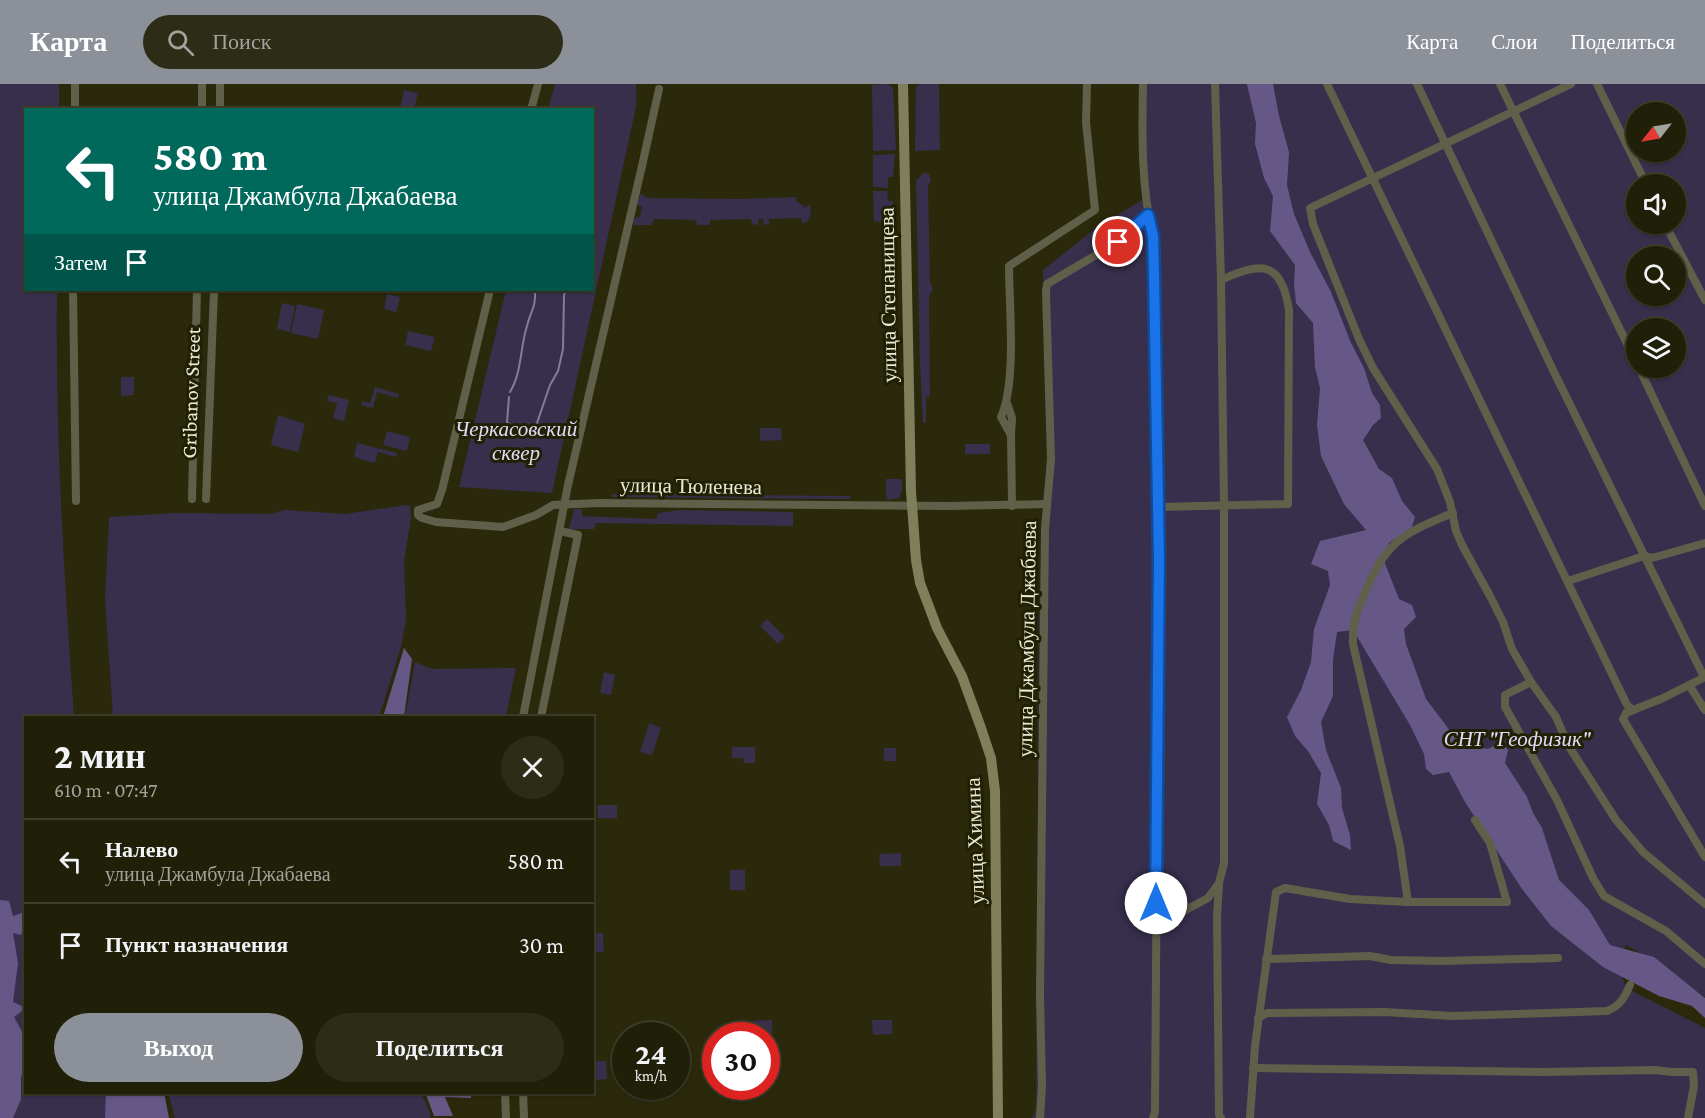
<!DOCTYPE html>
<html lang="ru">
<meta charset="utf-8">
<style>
:root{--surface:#201f08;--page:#2d2c16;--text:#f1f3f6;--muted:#a2a29c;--line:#3d3d29;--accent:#8c9099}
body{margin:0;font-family:"Crimson Pro",serif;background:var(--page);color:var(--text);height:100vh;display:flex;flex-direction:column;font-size:22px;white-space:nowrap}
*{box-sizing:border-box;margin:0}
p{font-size:20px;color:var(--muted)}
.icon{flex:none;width:33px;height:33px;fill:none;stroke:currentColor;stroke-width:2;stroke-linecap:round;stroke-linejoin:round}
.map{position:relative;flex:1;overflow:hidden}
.details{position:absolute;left:24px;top:632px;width:570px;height:378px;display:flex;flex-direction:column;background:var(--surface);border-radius:0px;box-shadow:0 2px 4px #0004,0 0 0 2px var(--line)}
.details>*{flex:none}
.hud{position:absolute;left:24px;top:24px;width:570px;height:183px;border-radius:0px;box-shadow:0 2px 4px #0004,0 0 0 2px var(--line);background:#00695c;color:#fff;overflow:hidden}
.needle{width:39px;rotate:239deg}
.buttons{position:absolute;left:1626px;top:18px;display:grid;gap:12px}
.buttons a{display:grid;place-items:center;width:60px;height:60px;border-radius:50%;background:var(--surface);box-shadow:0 2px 4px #0004,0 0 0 2px var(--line);font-size:30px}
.speed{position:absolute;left:612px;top:938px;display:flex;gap:12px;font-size:30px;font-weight:700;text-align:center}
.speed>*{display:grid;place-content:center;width:78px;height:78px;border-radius:50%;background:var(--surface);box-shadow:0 2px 4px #0004,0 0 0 2px var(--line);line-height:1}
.speed small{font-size:15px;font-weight:400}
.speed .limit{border:9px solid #d22;background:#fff;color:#111}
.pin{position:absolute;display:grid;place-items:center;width:51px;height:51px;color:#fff;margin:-26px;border:3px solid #fff;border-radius:50%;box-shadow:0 2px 6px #0007}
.me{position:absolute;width:66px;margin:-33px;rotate:0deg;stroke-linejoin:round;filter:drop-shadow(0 0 4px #0008)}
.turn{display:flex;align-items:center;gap:21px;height:126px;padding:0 30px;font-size:27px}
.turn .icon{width:78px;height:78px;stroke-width:2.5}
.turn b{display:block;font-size:42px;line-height:51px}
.then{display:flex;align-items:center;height:57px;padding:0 30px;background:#0003;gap:12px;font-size:22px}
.round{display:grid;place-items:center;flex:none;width:63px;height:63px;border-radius:32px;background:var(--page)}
.head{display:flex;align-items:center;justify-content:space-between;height:102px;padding:0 30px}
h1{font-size:36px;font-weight:800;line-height:45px}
.button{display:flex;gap:12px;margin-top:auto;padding:12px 30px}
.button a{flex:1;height:69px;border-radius:36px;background:var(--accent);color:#fff;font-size:24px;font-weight:800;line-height:69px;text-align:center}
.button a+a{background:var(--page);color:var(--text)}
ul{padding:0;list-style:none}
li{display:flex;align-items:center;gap:18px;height:84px;padding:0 30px;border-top:2px solid var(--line)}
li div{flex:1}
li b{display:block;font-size:22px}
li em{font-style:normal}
header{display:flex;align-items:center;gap:36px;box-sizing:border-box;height:84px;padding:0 30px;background:var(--accent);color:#fff}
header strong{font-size:28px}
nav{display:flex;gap:33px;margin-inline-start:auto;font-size:21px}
.search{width:420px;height:54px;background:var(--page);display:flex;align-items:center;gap:15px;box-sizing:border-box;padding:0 21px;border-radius:33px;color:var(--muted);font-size:22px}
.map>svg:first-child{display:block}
.green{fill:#372f4c;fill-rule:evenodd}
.forest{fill:#655886}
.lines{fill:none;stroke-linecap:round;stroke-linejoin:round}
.stream{stroke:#857c96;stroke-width:2}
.street{stroke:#60604a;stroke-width:8}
.secondary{stroke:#7f7f5c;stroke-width:10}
.route-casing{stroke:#114b97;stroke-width:15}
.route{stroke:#1a73e8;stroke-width:10}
.labels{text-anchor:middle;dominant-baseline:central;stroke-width:6;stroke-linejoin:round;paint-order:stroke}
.street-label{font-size:21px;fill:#eaead9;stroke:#212003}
.park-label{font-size:21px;font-style:italic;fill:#e1daf8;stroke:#212003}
</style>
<header>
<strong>Карта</strong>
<div class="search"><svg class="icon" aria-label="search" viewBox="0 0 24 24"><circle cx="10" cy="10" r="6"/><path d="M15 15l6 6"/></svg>Поиск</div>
<nav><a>Карта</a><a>Слои</a><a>Поделиться</a></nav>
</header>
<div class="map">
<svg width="1705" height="1034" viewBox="0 0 1705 1034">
<rect width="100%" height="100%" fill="#2a290b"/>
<g class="green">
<path d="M 0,0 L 59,0 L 59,25 L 26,26 L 26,206 L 57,206 C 55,348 64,491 74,633 L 26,633 L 26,1008 L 125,1008 L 130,1034 L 0,1034 Z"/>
<polygon points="555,0 636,0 636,23 552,409 459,403 506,206 592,206 592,26 548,25"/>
<polygon points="887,0 893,4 896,66 873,67 872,1"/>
<polygon points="920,0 939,0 940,66 915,67 916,3"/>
<path d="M 1146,0 L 1705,0 L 1705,913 L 1649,874 L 1626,861 L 1617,878 L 1626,904 L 1705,944 L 1705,1034 L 1032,1034 L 1036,1025 L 1039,539 L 1043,427 L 1047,377 L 1043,186 L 1097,143 L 1146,114 ZM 1636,28 L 1676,28 L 1676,68 L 1636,68 ZM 1636,100 L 1676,100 L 1676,140 L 1636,140 ZM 1636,172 L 1676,172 L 1676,212 L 1636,212 ZM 1636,244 L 1676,244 L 1676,284 L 1636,284 Z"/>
<polygon points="404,6 418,9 414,25 400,25"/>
<polygon points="895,70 893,93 888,93 888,104 873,103 873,71"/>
<polygon points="924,88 929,90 931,96 928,102 930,198 933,205 929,212 930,312 926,313 926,339 923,339 920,281 916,97"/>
<polygon points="873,107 887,107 888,117 893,117 897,156 896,171 892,174 886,174 882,170 882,139 874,137"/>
<path d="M 641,110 L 648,114 L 738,115 L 797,113 L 795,116 L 806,124 L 809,120 C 813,126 810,133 807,138 L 802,139 L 801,134 L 769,135 L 769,140 L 764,141 L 763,135 L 758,135 L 758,141 L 752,140 L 751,135 L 710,136 L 710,141 L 697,141 L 696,136 L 654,135 L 652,141 L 634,141 L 633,137 L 636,133 L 640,133 L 642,123 L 636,120 Z"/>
<polygon points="387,210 400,213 396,228 384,225"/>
<polygon points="282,219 295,222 290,248 277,245"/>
<polygon points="297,220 324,226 318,255 291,249"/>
<polygon points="408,247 435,253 431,267 405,261"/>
<polygon points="121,293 134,293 134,311 121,312"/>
<polygon points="375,303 399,310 398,314 377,308 373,324 361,321 362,317 370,319"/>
<polygon points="329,311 349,316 344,337 333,334 337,319 327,317"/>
<polygon points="278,331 305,340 298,368 271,361"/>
<polygon points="760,344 781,344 782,356 760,357"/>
<polygon points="387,347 410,353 407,367 383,361"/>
<polygon points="357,359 397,369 396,373 378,368 375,379 354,373"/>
<rect x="965" y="360" width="25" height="10"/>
<polygon points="886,395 902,395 902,407 899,414 888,416 886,411"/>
<polygon points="612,410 850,412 850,415 612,413"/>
<polygon points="406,421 410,422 411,434 404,477 406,535 401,563 379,633 113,633 105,516 109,433 175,429 270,430 285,426 345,430"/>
<polygon points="574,425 582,425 582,432 656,435 658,429 680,426 793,428 793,442 596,439 594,445 569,445"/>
<polygon points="767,535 785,553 778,560 760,542"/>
<polygon points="415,578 432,585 516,584 506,633 405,633"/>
<polygon points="604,588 615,591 611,611 600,609"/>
<polygon points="649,639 661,644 652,671 640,668"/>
<polygon points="732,663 755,663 755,679 744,679 743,674 732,674"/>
<rect x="884" y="664" width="12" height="13"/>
<polygon points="597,721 617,721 617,734 598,734"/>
<polygon points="901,769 901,782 880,782 879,770"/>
<rect x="730" y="786" width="15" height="20"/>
<polygon points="592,849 603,849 604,868 593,868"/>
<polygon points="772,936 772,950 751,950 750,937"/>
<polygon points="872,936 892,936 892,950 873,951"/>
<polygon points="593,977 606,977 607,995 593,996"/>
<polygon points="168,1008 421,1008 431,1032 430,1034 175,1034"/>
</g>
<g class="forest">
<polygon points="1247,0 1273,0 1279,32 1289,68 1287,101 1294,130 1310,168 1331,208 1351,259 1364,284 1372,309 1380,321 1381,334 1373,341 1363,356 1379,385 1392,394 1402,417 1415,433 1412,443 1389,459 1384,477 1399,515 1412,521 1416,533 1404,545 1406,560 1426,615 1451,648 1470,662 1488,665 1501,658 1508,666 1505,679 1527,713 1533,729 1542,744 1559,796 1589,826 1610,861 1654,873 1705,914 1705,934 1692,922 1659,912 1603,883 1551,842 1522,805 1465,718 1449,688 1433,691 1426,685 1424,670 1410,641 1353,546 1337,548 1333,576 1333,612 1321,638 1326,666 1341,704 1342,724 1350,751 1351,766 1333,757 1329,741 1317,720 1321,689 1308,667 1295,652 1287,633 1301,606 1311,578 1314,545 1330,501 1328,487 1311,480 1320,457 1366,446 1344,420 1321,372 1317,341 1320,304 1315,283 1313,239 1296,219 1294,200 1295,181 1270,147 1273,112 1264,94 1255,60 1256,39"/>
<polygon points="404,564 412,575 404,633 383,633"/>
<polygon points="0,816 9,817 13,832 25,828 25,842 21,851 13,849 18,879 13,918 26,924 14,933 25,953 26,989 21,992 21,1015 13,1034 0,1034"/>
<polygon points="106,1008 164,1008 169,1034 105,1034"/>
<polygon points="425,1008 471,1008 471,1014 445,1013 453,1032 434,1032"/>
</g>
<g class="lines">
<g class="stream">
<path d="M 510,308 C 522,288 520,264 527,242 C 531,226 536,224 535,206"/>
<polyline points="509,313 507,338 514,344 523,347 537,339 550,301 558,287 563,265 564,211 566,206"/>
</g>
<g class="street">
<path d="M 1143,0 C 1142,50 1141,103 1153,152 L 1159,475 L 1155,1028 L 1153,1034"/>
<polyline points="1327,0 1627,621 1633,626 1661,615 1705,593"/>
<polyline points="1417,0 1553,286 1704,593"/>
<polyline points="1500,0 1636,278"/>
<polyline points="1571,0 1310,124 1313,140 1359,255 1373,284 1437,385 1450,418 1456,447 1462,461 1490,512 1503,538 1512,565 1531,598 1505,611 1505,623 1557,716 1593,794 1604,812 1666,847 1705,880"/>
<polyline points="1597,0 1646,100"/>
<polyline points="75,26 75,0"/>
<polyline points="202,26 202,0"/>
<polyline points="220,26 220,0"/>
<polyline points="531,26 538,0"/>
<polyline points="1665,140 1705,216"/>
<polyline points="73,206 76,417"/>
<polyline points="490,206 442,406 437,420 418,426 418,431 422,434 436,438 503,443 536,431 553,421 598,419 950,422 1047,420"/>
<polyline points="1639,284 1705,422"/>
<polyline points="1007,319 1012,334 1011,350"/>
<polyline points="192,415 197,206"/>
<polyline points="206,415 214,206"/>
<path d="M 1012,422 L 1011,351 L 1001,333 C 1017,297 1009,223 1009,182 L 1095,126 L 1086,38 L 1087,0"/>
<path d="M 1158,423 L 1288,420 L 1289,226 C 1281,177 1262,177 1221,196"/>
<path d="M 1453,429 C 1403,449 1384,459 1364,511 C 1356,528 1352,541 1353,560 L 1400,762 L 1408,818 L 1507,818 L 1490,759 L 1475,736"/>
<polyline points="1568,497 1644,472 1652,474 1705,459"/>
<polyline points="1531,598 1556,633 1568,661 1616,736 1643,768 1705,820"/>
<polyline points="1689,601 1705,626"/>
<polyline points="1633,626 1626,629 1623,635 1705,773"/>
<polyline points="523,633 568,401 642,82 659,5"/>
<polyline points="541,633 578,451 560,447"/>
<polyline points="1219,801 1217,832 1219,1031 1221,1034"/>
<polyline points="1156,842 1208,814 1219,799 1224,779 1224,422 1221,196 1215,0"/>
<polyline points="1266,875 1370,872 1391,876 1442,877 1558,874"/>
<path d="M 1258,934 L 1267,929 L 1385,928 L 1453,932 L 1607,927 C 1620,922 1625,913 1630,901"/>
<polyline points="1253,984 1542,988 1655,986 1672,988 1693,988 1694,1002 1688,1034"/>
<polyline points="505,1008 506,1034"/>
<polyline points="523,1008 524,1034"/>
<polyline points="1040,1034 1042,1002 1040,911 1045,445 1051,375 1046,208 1047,200 1118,158 1148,131"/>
<polyline points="1250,1034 1255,962 1276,808 1285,804 1350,815 1408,818"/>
</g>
<polyline class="secondary" points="903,0 911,407 916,476 920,499 928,520 937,544 962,592 981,644 991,674 995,707 998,1034"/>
</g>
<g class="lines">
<defs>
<polyline id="route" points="1118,158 1148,131 1153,152 1154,190 1159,475 1156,819"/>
</defs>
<use href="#route" class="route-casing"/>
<use href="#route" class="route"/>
</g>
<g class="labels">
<g class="street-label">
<text transform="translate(888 211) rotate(-91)">улица Степанищева</text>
<text transform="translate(191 309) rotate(-88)">Gribanov Street</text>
<text transform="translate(691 402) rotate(1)">улица Тюленева</text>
<text transform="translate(1027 555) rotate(-89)">улица Джамбула Джабаева</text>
<text transform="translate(975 757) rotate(-92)">улица Химина</text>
</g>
<g class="park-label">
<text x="516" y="345">Черкасовский<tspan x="516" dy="24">сквер</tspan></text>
<text x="1517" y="655">СНТ "Геофизик"</text>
</g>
</g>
</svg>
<div class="buttons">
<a><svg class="needle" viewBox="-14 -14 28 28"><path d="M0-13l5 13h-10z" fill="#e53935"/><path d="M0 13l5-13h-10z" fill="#a2a29c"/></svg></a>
<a><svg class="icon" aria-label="sound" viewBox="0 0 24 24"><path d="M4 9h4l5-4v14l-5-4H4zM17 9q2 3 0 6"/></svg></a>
<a><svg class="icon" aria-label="search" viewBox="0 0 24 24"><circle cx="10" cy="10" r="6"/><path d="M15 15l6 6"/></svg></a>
<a><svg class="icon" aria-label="layers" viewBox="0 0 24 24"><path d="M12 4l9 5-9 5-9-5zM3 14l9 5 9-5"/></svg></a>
</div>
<div class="speed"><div>24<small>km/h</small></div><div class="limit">30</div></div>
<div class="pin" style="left:1118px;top:158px;background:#d93025"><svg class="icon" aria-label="arrive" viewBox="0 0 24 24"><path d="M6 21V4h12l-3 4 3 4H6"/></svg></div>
<svg class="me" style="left:1156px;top:819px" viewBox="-20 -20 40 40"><circle r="19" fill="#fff"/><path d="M0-13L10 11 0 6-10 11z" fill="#1a73e8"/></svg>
<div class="hud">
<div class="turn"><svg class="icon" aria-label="left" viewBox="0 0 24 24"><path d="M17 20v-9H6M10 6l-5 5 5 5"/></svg><div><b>580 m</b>улица Джамбула Джабаева</div></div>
<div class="then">Затем<svg class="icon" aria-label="arrive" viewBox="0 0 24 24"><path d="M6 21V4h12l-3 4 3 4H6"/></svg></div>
</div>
<section class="details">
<div class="head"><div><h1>2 мин</h1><p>610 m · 07:47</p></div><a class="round"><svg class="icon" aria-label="close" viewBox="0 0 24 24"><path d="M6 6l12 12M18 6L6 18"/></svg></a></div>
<ul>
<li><svg class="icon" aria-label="left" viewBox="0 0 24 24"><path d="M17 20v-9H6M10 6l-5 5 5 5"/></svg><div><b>Налево</b><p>улица Джамбула Джабаева</p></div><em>580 m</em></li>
<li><svg class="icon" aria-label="arrive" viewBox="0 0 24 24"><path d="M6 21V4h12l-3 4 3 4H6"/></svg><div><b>Пункт назначения</b></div><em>30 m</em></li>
</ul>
<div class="button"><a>Выход</a><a>Поделиться</a></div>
</section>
</div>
